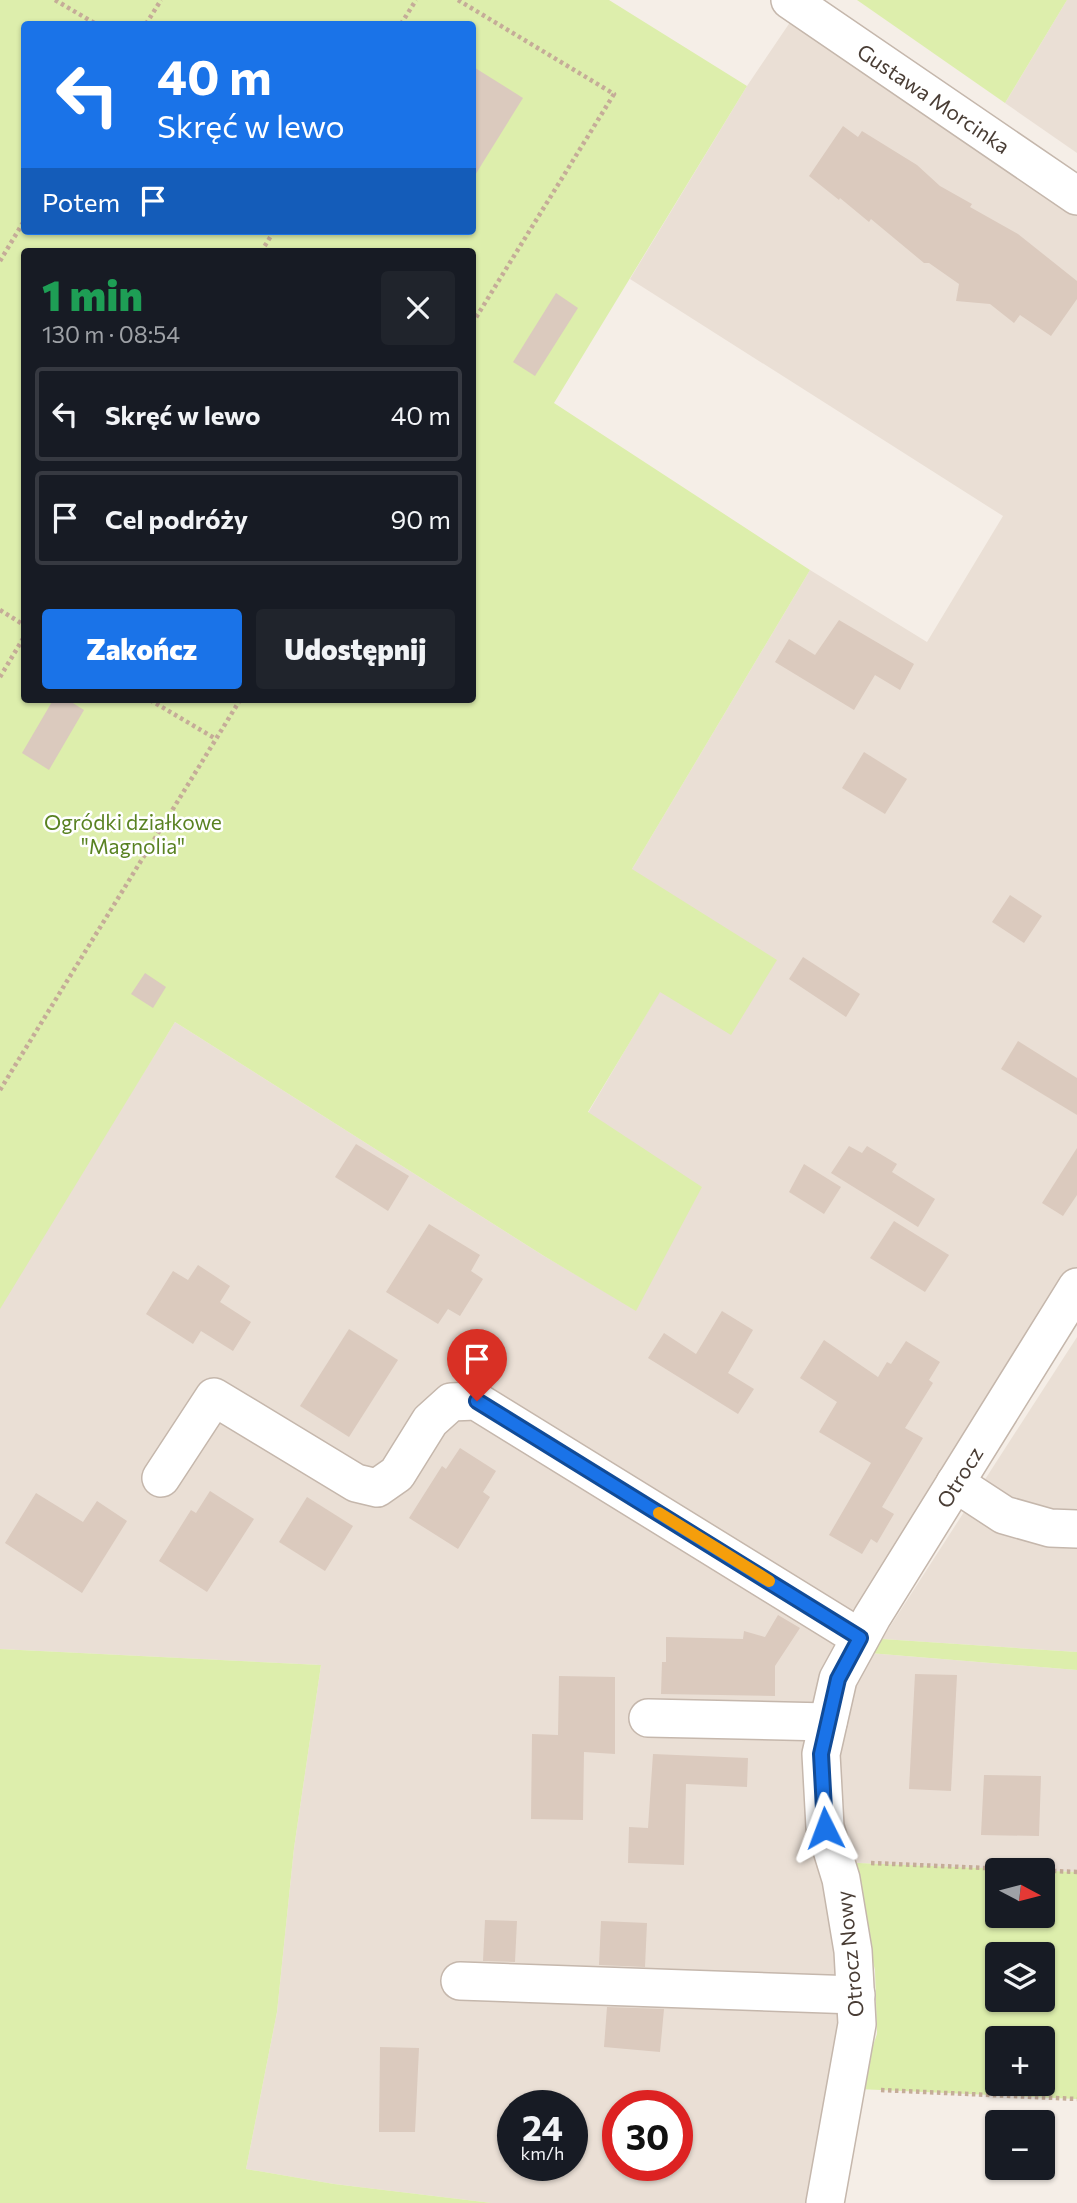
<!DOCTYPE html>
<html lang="pl">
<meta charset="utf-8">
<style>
:root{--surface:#171b24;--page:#20242c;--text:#f1f3f6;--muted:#9ea1a6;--line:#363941;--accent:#1a73e8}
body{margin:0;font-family:Commissioner,sans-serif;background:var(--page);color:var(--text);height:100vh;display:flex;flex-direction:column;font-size:26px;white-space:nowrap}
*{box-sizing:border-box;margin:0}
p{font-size:23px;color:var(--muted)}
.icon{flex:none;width:38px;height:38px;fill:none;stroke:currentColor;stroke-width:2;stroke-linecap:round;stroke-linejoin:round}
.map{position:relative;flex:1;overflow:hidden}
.sheet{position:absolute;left:21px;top:248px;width:455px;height:455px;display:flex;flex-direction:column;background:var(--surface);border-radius:7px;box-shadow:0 2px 5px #0004}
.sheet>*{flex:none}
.banner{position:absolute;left:21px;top:21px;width:455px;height:214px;border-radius:7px;box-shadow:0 2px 5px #0004;background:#1a73e8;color:#fff;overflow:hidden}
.needle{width:46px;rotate:97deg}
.buttons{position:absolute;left:985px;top:1858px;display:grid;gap:14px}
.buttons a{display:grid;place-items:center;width:70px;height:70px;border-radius:7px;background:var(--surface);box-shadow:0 2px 5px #0004;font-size:35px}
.speed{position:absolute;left:497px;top:2090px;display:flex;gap:14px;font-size:35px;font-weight:700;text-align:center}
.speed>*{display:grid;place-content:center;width:91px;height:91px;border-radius:50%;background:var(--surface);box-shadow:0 2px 5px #0004;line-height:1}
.speed small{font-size:18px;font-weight:400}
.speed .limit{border:10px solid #d22;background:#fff;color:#111}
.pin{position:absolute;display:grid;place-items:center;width:60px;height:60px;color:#fff;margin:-72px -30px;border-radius:50% 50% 50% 0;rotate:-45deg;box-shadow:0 0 7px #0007}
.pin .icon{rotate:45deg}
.me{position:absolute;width:77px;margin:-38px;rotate:357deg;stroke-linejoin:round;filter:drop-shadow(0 0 5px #0008)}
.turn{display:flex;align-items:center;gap:24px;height:147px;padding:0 21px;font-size:32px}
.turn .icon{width:91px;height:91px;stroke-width:2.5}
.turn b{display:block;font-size:49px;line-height:60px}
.then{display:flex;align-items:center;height:66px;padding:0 21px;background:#0003;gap:14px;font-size:26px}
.round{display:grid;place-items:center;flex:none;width:74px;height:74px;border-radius:7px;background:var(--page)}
.headline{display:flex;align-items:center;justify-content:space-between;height:119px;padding:0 21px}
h1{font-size:42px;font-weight:800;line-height:52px;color:#1e9e55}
.action{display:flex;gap:14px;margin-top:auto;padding:14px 21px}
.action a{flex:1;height:80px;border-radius:7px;background:var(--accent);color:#fff;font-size:28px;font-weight:800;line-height:80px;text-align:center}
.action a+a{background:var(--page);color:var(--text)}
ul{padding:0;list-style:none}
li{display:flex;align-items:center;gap:21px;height:94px;margin:0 14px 10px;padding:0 7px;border:4px solid var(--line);border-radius:7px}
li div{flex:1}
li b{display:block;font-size:26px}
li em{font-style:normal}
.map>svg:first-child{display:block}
.residential{fill:#eadfd5;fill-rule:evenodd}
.green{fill:#ddeeac;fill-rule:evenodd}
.building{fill:#dbcabe}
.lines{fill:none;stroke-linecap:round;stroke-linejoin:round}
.minor-casing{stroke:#c5b7ac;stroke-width:40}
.path{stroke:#c5ac98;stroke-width:4.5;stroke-dasharray:3.5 3.5;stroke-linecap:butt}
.minor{stroke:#fff;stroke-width:37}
.route-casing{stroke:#114b97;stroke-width:18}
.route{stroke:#1a73e8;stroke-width:12}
.slow{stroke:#f59e0b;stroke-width:12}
.labels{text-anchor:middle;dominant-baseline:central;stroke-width:5;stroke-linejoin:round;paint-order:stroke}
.street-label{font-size:21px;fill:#493d35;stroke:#fff}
.park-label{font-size:21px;fill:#598222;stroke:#fff}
</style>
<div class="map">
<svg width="1077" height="2203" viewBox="0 0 1077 2203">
<rect width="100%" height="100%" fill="#f5eee7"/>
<g class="residential">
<polygon points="1067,0 1077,0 1077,153 1005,103"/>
<path d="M 799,9 L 1077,196 L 1077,1287 L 872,1617 L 821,1754 L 853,1951 L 825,2203 L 492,2203 L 334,2184 L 246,2169 L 277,2012 L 294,1848 L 321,1665 L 0,1649 L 0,1305 L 175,1022 L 544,1256 L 636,1310 L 588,1113 L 660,991 L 632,869 L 810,570 L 927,642 L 1003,516 L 630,279 L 747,86 ZM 513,2105 L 572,2105 L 572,2165 L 513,2165 ZM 618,2105 L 677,2105 L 677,2165 L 618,2165 Z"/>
<polygon points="1077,1337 1077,1652 882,1639"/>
<polygon points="869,1653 1077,1670 1077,1872 858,1863 848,1865 834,1747 852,1685"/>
</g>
<g class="green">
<path d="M 0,0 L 609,0 L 747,86 L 554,403 L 810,570 L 632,869 L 777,960 L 731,1035 L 660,992 L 588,1112 L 702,1187 L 636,1311 L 544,1256 L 175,1022 L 0,1309 ZM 24,24 L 472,24 L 472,231 L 24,231 ZM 24,252 L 472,252 L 472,700 L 24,700 Z"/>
<polygon points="857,0 1067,0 1005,103"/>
<polygon points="882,1639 1077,1652 1077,1670 869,1653"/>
<polygon points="0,1649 321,1665 294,1848 277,2012 246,2169 334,2184 492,2203 0,2203"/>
<path d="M 858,1863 L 1077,1872 L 1077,2099 L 858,2089 L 877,2034 L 875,1970 L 848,1865 ZM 998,1871 L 1043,1871 L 1043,1916 L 998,1916 ZM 998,1955 L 1043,1955 L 1043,2000 L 998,2000 ZM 998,2039 L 1043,2039 L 1043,2084 L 998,2084 Z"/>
</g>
<g class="building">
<polygon points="472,66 523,98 472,180"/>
<polygon points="843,126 858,137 862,131 917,165 940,186 972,204 970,207 1018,234 1077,281 1077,299 1051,336 1020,315 1014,323 990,304 956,301 959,284 929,263 924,263 871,219 869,222 840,198 839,200 809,176"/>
<polygon points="556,293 578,308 535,376 513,362"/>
<polygon points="839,620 914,664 900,690 875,675 854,710 775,662 789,639 815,655"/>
<polygon points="53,700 68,700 84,710 49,770 22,753"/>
<polygon points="864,752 907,779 885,814 842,788"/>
<polygon points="1010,895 1042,916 1024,943 992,922"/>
<polygon points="803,957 860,994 846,1017 789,979"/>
<polygon points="145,973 166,987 153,1008 131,994"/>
<polygon points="1018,1041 1077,1078 1077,1115 1001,1069"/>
<polygon points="356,1144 409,1176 388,1211 335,1177"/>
<polygon points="849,1146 862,1153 867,1146 897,1164 892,1172 935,1199 918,1227 831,1173"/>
<polygon points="1077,1148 1077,1195 1063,1216 1042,1203"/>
<polygon points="804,1164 841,1187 824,1214 789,1192"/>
<polygon points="894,1221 949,1255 925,1292 870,1258"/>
<polygon points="429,1224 480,1255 471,1271 483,1279 460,1316 448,1309 438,1324 386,1292"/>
<polygon points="198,1265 230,1286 220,1302 251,1322 233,1351 201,1331 193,1344 146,1314 173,1271 188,1280"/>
<polygon points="722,1311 753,1330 728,1373 754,1389 738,1414 648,1358 664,1333 696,1354"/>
<polygon points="349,1329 398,1360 349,1437 300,1406"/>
<polygon points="824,1340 878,1377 887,1362 891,1364 906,1341 940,1362 929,1380 933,1383 905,1428 923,1438 882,1507 894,1514 877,1543 871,1539 862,1554 829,1535 871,1463 819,1432 837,1402 800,1378"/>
<polygon points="460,1448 496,1471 483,1492 490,1497 458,1549 409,1518 442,1466 446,1469"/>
<polygon points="210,1491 254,1519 207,1592 159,1561 191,1510 196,1513"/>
<polygon points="36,1493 83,1522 97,1501 127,1521 82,1593 5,1543"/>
<polygon points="307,1497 353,1526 325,1571 279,1542"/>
<polygon points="778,1615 800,1628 775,1666 775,1696 661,1694 662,1662 666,1662 666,1637 743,1639 744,1631 765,1637"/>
<polygon points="915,1674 957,1675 951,1791 909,1789"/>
<polygon points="559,1676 615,1677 615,1754 584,1752 583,1820 531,1819 532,1734 558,1735"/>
<polygon points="653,1754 748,1758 747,1787 686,1784 684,1865 628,1863 629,1827 648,1828"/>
<polygon points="984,1775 1041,1776 1039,1836 981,1835"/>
<polygon points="485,1920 517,1921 515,1962 483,1961"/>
<polygon points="601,1921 647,1923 645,1967 599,1965"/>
<polygon points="607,2007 664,2009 660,2052 604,2047"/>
<polygon points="380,2047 419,2048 415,2132 379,2132"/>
</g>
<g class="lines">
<defs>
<g id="minor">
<polyline points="790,0 1077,196"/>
<polyline points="161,1478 214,1397 356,1483 377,1488 397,1474 430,1421 451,1402 476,1401 860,1638"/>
<polyline points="955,1483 1004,1515 1050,1528 1077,1529"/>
<polyline points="648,1718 828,1722"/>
<polyline points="460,1981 856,1995"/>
<polyline points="825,2203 857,2024 853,1951 841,1879 825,1827 821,1754 838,1679 872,1617 1077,1287"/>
</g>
</defs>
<use href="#minor" class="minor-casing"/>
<g class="path">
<polyline points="55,0 96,24"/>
<polyline points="458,0 614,94 472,324"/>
<polyline points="146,24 161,0"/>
<polyline points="401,24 416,0"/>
<polyline points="261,252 274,231"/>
<polyline points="0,261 24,221"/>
<polyline points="0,610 24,625"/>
<polyline points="0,677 24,637"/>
<polyline points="150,700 216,739"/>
<polyline points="0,1090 240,700"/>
<polyline points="871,1863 1077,1872"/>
<polyline points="881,2090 1077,2099"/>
</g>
<use href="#minor" class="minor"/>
</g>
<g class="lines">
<defs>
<polyline id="route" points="477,1401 860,1638 838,1679 821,1754 825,1828"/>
</defs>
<use href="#route" class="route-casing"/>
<use href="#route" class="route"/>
<polyline class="slow" points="659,1513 769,1581"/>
</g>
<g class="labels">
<g class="street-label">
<text transform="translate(934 98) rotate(34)">Gustawa Morcinka</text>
<text transform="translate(959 1477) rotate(-58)">Otrocz</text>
<text transform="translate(849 1954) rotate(-96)">Otrocz Nowy</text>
</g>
<g class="park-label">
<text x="133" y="821">Ogródki działkowe<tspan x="133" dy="24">"Magnolia"</tspan></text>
</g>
</g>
</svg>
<div class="buttons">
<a><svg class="needle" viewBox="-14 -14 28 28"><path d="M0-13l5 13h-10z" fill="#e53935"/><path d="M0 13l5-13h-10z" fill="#9ea1a6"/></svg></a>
<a><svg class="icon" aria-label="layers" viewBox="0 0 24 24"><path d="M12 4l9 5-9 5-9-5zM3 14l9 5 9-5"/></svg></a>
<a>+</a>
<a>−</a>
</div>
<div class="speed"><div>24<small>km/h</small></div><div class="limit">30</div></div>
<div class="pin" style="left:477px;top:1401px;background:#d93025"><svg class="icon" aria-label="arrive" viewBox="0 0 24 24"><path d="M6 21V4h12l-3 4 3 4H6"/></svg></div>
<svg class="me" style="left:825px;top:1828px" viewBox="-20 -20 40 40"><path d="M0-17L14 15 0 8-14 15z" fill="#1a73e8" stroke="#fff" stroke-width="4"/></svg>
<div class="banner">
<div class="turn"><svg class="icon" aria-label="left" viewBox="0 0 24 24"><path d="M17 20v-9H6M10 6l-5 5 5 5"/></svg><div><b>40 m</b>Skręć w lewo</div></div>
<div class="then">Potem<svg class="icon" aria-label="arrive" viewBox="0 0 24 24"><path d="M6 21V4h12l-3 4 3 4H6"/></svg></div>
</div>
<section class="sheet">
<div class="headline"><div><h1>1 min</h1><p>130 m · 08:54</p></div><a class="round"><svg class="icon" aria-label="close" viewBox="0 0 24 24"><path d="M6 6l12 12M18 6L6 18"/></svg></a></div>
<ul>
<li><svg class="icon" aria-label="left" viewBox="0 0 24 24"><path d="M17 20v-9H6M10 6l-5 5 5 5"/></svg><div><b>Skręć w lewo</b></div><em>40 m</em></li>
<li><svg class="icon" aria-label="arrive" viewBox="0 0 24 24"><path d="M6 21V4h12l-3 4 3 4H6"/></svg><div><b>Cel podróży</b></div><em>90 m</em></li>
</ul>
<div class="action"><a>Zakończ</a><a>Udostępnij</a></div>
</section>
</div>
